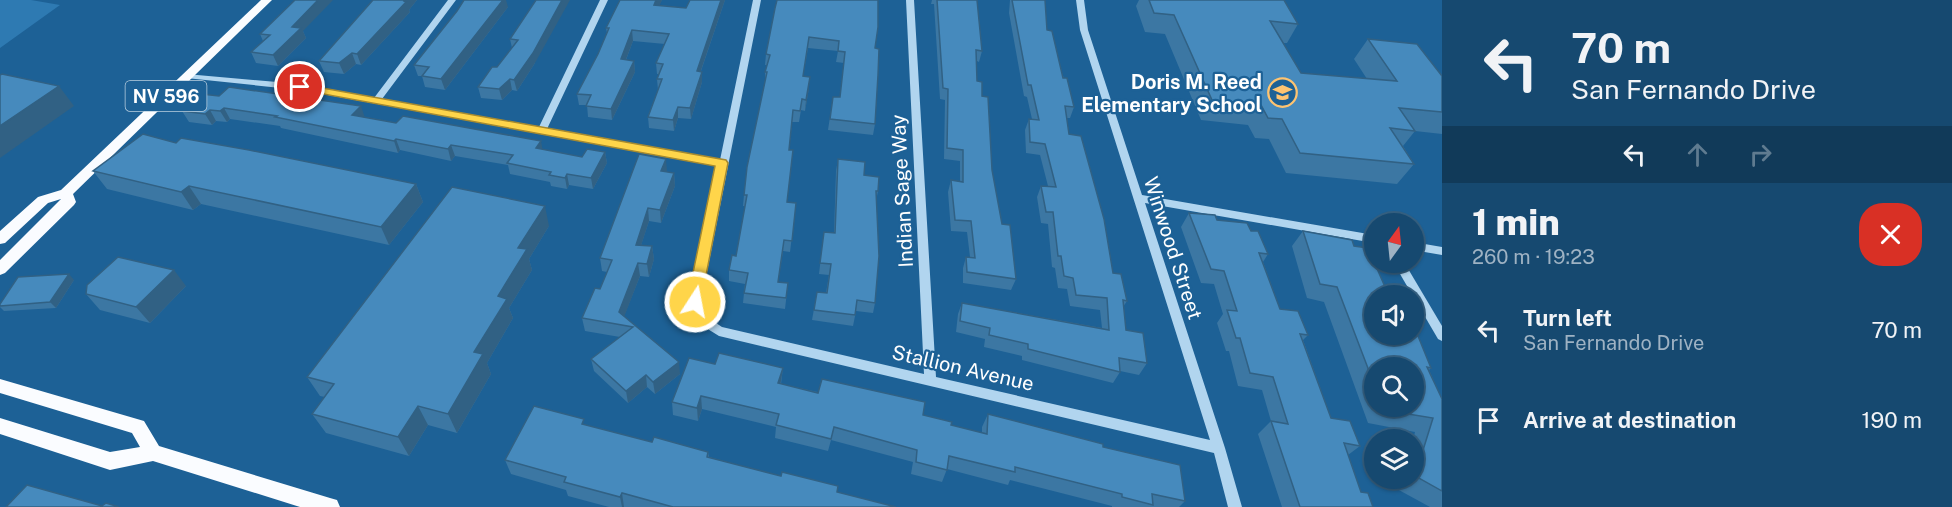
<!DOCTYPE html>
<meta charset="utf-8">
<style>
:root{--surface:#164970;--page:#1f5075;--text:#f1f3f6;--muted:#9eb2c3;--line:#356183}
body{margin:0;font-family:"Public Sans",sans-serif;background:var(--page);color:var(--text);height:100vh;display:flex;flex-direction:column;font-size:22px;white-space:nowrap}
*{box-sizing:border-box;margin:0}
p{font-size:20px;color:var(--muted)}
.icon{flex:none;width:33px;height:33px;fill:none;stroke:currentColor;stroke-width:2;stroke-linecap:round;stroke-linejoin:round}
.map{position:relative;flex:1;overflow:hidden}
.panel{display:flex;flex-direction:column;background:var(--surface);width:510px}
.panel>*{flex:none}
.banner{background:#164970;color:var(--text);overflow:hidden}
.needle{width:39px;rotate:15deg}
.fabs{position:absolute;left:1364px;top:213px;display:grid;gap:12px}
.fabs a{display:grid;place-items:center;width:60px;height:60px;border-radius:50%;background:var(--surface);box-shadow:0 2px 4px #0004,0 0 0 2px var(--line);font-size:30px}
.pin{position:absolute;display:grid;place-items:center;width:51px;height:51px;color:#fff;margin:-26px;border:3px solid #fff;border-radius:50%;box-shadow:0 2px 6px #0007}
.me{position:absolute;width:66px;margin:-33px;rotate:11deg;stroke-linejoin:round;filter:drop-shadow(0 0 4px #0008)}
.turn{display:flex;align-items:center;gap:21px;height:126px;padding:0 30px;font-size:27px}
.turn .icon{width:78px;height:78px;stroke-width:2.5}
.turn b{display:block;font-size:42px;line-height:51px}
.lanes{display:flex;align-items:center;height:57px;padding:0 30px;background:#0003;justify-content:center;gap:30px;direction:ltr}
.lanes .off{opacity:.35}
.round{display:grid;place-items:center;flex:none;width:63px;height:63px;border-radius:24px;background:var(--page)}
.overview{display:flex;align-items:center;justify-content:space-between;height:102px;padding:0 30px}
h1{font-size:36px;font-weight:800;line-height:45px}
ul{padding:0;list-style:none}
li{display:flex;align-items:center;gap:18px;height:90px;padding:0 30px}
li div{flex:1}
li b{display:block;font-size:22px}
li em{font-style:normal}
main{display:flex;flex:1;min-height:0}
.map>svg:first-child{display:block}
.green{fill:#2e7ab2}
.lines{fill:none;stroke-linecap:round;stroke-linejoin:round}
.minor{fill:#b1d5ef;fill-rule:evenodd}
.major{fill:#fafcff;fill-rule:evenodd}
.wall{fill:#3c77a3;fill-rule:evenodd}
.shaded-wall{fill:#316184}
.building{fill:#468abd;stroke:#316184;stroke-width:1.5}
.route{fill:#ffd54a;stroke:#a68a30;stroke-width:1.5}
.labels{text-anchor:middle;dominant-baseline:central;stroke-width:4.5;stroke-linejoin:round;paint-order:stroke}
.shield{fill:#1d6196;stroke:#bbd0e0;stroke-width:1.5}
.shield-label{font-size:18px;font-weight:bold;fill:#fff}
.poi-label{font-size:20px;font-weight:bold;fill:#fff;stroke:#1d6196;text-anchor:end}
.street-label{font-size:20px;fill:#fff;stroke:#1d6196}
</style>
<main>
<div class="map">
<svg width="1442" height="507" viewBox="0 0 1442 507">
<rect width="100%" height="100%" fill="#1d6196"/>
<polygon class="green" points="0,0 31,0 60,5 0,48"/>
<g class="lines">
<g class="minor">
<polygon points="448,0 456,0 382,99 539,127 600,0 608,0 547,129 720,160 753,0 761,0 701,302 707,317 722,327 924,374 906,0 914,0 936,377 1210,440 1080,30 1076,0 1084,0 1088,30 1142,195 1374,235 1374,243 1145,203 1225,448 1242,507 1228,507 1214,453 719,336 698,323 689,302 718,165 300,90 186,78 182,76 186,74 300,84 374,98"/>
<polygon points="1413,242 1442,247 1442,255 1413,250"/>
<polygon points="1393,262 1404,262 1442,326 1442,341 1438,339"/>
</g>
<g class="major">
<polygon points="261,0 272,0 73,194 76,202 74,205 5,273 0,275 0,260 61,199 48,203 5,243 0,244 0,231 38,197 61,190"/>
<polygon points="0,379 144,421 159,446 330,498 337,500 340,507 300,507 153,461 110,470 0,434 0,418 110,452 140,447 132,433 0,393"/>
</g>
</g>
<g class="wall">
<polygon points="373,0 417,0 409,10 410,12 361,65 356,64 344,74 324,72 319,61"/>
<polygon points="536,0 535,63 517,91 512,90 502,100 481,98 478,87 497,67 512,48 510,39"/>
<polygon points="620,0 662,0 659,5 686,8 690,0 725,0 701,71 702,82 691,119 678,118 674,131 649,128 648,117 658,90 657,79 659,74 657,74 656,63 665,44 633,41 626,60 634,61 635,72 612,120 588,117 587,105 579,105 577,94 598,54 607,33 606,28"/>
<polygon points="932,0 977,0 982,51 979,62 977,61 977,81 982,96 992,170 1002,224 1016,279 1011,290 963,283 963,268 966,257 970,257 967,232 951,231 948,192 951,180 960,181 960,161 944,159 945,100 940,99 934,4 931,4"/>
<polygon points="1010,0 1045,0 1047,30 1074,107 1070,118 1067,118 1069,134 1113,273 1127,301 1123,307 1126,330 1147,363 1139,375 1120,371 1120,372 1113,383 1022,360 1022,356 984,347 985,339 956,332 958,314 962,303 1102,328 1100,310 1070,306 1067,289 1058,288 1055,268 1052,267 1048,224 1041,223 1037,197 1041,186 1048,186 1040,155 1026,153 1025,130 1029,119 1032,119 1027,97 1024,96 1009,13"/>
<polygon points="1139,0 1284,0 1298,24 1287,43 1283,43 1301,73 1367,79 1354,59 1368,39 1442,76 1442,134 1415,131 1403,146 1414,164 1397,184 1286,173 1269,139 1255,138 1248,125 1201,120 1165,34 1145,32 1136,6"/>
<polygon points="508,7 445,90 425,87 422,76 418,76 414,65 457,11"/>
<polygon points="775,8 875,48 875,124 873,135 828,130 833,97 840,97 844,63 836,62 838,51 808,48 803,76 809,88 805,111 801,110 799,122 792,122 789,150 787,202 796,203 790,252 783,251 778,282 788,283 785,309 743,303 744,293 745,284 729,281 729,270 736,256 745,206 743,206 744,195 765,83 765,72 767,65 765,65 766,54"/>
<polygon points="303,31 306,38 278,66 256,63 251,52 263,41 260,34"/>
<polygon points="201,94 365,117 582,157 605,152 607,163 593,189 569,185 567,189 551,186 550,182 510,174 508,165 455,156 451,161 400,150 398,153 281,128 280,126 230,119 227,122 216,121 212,125 189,122 182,111"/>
<polygon points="176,143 416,184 423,202 389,245 201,204 193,210 107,189 93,171"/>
<polygon points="838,159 864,175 878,191 876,201 875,303 873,313 856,311 853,326 812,320 817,292 826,293 829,275 819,274 824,232 834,233 836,171"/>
<polygon points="667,172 674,173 675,186 661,223 649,221 641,245 652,246 654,259 649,277 640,276 624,316 680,374 655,394 647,387 628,403 594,371 591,359 620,337 585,331 582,318 600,289 607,272 602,271 600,258"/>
<polygon points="1189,213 1217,220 1251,231 1268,254 1263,262 1280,309 1308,335 1303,340 1331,418 1360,446 1348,455 1361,492 1373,507 1282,507 1258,434 1271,421 1262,390 1238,386 1229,351 1226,351 1217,323 1223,314 1214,284 1201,283 1181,227"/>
<polygon points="549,226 529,259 532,270 509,308 513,318 487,363 491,374 457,433 428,425 409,456 326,433 312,414 325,397 320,396 307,377"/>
<path d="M 1303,231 L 1374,296 L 1374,334 L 1431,368 L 1429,370 L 1442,399 L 1442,507 L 1430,507 L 1397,489 L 1401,478 L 1413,478 L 1413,440 L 1415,432 L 1368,423 L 1324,302 L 1307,298 L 1292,246 ZM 1374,368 L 1413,406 L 1374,406 Z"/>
<polygon points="74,280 56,308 4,311 0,307 0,304"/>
<polygon points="186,286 150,323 100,310 86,294"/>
<polygon points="715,364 783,368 781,384 923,415 951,425 982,433 982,427 988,414 1103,447 1185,501 1179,507 1112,507 1112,506 1010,480 1008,485 947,469 942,482 911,474 913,462 831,440 828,451 775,438 776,427 702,409 698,421 673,415 672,402"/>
<polygon points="586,425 652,442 708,452 709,457 837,492 896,507 609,507 568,496 566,490 511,474 505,460"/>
</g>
<g class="shaded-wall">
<polygon points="318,0 333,0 303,31 306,38 278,66 273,55 292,27"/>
<polygon points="405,0 417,0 409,10 410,12 361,65 357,54"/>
<polygon points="498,0 506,0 508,7 445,90 441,79"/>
<polygon points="562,0 570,0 535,63 517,91 514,80"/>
<polygon points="656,0 662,0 655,15 654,5"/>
<polygon points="721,0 725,0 697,82 697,71"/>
<polygon points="632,30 633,41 622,70 621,59"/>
<polygon points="352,53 356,64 344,74 339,63"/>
<polygon points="634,61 635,72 612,120 611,109"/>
<polygon points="702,72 702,82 691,119 690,108"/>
<polygon points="810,77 809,88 805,111 806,100"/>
<polygon points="510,79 512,90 502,100 499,89"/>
<polygon points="59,86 74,106 0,158 0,126"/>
<polygon points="361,106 365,118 352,115"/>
<polygon points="678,107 678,118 674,131 673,120"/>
<polygon points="224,108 230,119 227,122 220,111"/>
<polygon points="210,110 216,121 212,125 205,114"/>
<polygon points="396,139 400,150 398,153 394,141"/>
<polygon points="541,141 543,152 536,148"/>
<polygon points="451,145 455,156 451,161 448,149"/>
<polygon points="605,152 607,163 593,189 591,178"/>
<polygon points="666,159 667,171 661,171"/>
<polygon points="674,173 675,186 661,223 660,210"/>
<polygon points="567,174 569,185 567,189 565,178"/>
<polygon points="416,184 423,202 389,245 381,227"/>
<polygon points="189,186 201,204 193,210 181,192"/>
<polygon points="545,206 549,226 529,259 532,270 509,308 513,318 487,363 491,374 457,433 448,414 518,248"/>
<polygon points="648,208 649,221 637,258 636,245"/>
<polygon points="652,246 654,259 649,277 647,264"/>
<polygon points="638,263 640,276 621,325 619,312"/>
<polygon points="174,270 186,286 150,323 136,307"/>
<polygon points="69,274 74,280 56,308 50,302"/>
<polygon points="679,362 680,374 655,394 653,382"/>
<polygon points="783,368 781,381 777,396 778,383"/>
<polygon points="646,375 647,387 628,403 626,391"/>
<polygon points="701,396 702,409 698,421 697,408"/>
<polygon points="418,406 428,425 409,456 398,437"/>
<polygon points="622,493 624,507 622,507 620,497"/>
</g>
<g class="building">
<polygon points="295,0 318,0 292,27 301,28 273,55 251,52 270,35 260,34"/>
<polygon points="373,0 405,0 404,1 406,2 357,54 352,53 339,63 319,61"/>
<polygon points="464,0 503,0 441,79 422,76 429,67 414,65 457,11"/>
<polygon points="536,0 562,0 533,53 514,80 510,79 499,89 478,87 492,67 497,67 518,40 510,39"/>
<polygon points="620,0 656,0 654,5 686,8 690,0 721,0 697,71 702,72 690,108 678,107 673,120 648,117 662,79 657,79 663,64 656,63 669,34 632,30 621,59 634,61 611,109 586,106 591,95 577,94 598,54 609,28 606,28"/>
<polygon points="777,0 878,0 878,27 875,48 879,49 878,75 875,124 830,119 833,97 840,97 845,52 838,51 839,41 809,37 803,76 810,77 806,100 802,99 800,111 793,110 789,150 793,150 787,202 796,203 792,241 784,240 778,282 788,283 786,298 744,293 748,273 729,270 732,255 736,256 747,195 744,195 747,167 767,72 765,72 770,55 766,54 775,8"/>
<polygon points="937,0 977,0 982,51 976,50 977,81 982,82 982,96 988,97 992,170 1002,224 1010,225 1016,279 967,272 966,257 975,258 971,221 955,220 951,180 963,182 963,150 947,148 948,89 943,88"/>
<polygon points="1012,0 1045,0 1047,30 1052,31 1063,78 1067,78 1074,107 1065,106 1069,134 1081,136 1104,219 1113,273 1121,274 1127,301 1123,300 1126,330 1143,333 1147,363 1119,358 1120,372 1028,349 1028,344 989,335 990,328 960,321 962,303 1109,330 1107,298 1076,295 1073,278 1064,276 1061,256 1058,256 1053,212 1046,212 1041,186 1056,187 1045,144 1030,142 1029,119 1039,120 1031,85 1028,85"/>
<polygon points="1149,0 1284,0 1298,24 1270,21 1301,73 1397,81 1368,39 1417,44 1442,76 1442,112 1399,108 1415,131 1390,128 1414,164 1300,153 1282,119 1268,118 1261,105 1212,100 1174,15 1154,13"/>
<polygon points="2,74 59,86 0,126 0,75"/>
<polygon points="229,87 361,106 352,115 396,123 403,116 541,141 536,148 582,157 587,149 605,152 591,178 567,174 565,178 549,175 551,172 507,163 513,155 451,145 448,149 396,139 394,141 275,117 277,116 224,108 220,111 210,110 205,114 182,111 201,94 219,96"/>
<polygon points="143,134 176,143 181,138 249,150 416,184 381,227 189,186 181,192 93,171"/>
<polygon points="639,154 666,159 661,171 674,173 660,210 648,208 636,245 652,246 647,264 638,263 619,312 679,362 653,382 646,375 626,391 591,359 633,327 582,318 595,288 600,289 612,260 600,258"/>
<polygon points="838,159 865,162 864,175 879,177 878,191 876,191 879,256 875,303 857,300 855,315 814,310 817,292 827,293 831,264 820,263 824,232 835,233"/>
<polygon points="452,187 545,206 518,248 527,249 498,296 507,299 474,352 483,354 448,414 418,406 398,437 312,414 334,384 307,377"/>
<polygon points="1189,213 1215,215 1217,220 1247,223 1251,231 1258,231 1268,254 1259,253 1280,309 1298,311 1308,335 1300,334 1331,418 1350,421 1360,446 1344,443 1361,492 1368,493 1373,507 1300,507 1271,421 1288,424 1273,377 1250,373 1240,338 1236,338 1227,310 1237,311 1224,271 1211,269"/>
<polygon points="1303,231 1352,240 1354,246 1368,248 1389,296 1374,296 1374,334 1411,334 1418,336 1431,368 1427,367 1442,399 1442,491 1415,476 1433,418 1384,410 1383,406 1413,406 1413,368 1374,368 1374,384 1337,287 1320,284"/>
<polygon points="118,257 174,270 136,307 86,294 87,285"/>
<polygon points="69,274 50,302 0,306 0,304 18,277"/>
<polygon points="719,353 783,368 778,383 818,393 822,379 925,402 923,415 952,422 951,425 987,434 988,414 1103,444 1103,447 1180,465 1185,501 1152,494 1153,505 1122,497 1122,494 1015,467 1015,472 949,456 947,470 916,462 917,450 834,427 831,439 776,425 779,414 701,396 697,408 672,402 689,358 715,364"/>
<polygon points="534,406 584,419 582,424 652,442 654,437 708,452 707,457 781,476 782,472 838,486 837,492 896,507 673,507 622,493 620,497 564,482 566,477 505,460"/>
<polygon points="27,485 102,506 106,503 119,507 6,507"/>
</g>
<polygon class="route" points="300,84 726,160 728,163 700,306 695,307 687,302 715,166 296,89 296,85"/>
<defs>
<symbol id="school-ring" viewBox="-11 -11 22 22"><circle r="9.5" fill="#1d6196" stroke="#fec471" stroke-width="1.5"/><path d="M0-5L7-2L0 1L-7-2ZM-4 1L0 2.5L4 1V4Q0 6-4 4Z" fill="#fec471"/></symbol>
</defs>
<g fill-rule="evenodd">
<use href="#school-ring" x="1266" y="76" width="33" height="33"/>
</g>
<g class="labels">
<rect class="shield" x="125.5" y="81" width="81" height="30" rx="4.5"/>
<g class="shield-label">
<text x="166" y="96">NV 596</text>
</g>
<g class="poi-label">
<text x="1262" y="82">Doris M. Reed<tspan x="1262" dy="23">Elementary School</tspan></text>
</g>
<g class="street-label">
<text transform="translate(902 191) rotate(-93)">Indian Sage Way</text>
<text transform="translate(1173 248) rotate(72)">Winwood Street</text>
<text transform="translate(963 368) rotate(13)">Stallion Avenue</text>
</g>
</g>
</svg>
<div class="fabs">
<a><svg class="needle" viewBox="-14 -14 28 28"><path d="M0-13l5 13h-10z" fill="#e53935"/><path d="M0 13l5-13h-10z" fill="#9eb2c3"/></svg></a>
<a><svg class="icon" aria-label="sound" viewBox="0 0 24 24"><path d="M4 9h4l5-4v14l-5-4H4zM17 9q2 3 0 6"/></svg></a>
<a><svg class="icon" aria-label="search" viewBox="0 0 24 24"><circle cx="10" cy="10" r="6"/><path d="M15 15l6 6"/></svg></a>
<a><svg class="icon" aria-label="layers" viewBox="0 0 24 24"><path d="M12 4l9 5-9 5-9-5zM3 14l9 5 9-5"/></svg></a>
</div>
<div class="pin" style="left:300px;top:87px;background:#d93025"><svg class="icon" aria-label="arrive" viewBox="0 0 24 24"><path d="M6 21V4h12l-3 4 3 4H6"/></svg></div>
<svg class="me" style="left:695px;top:302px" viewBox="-20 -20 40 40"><circle r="17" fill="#ffd54a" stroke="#fff" stroke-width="3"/><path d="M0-11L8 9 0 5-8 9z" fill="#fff"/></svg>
</div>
<section class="panel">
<div class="banner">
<div class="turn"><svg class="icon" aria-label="left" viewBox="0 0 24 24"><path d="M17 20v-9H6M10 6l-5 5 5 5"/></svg><div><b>70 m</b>San Fernando Drive</div></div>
<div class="lanes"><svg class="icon" aria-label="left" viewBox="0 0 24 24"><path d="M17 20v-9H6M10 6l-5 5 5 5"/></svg><svg class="icon off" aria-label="ahead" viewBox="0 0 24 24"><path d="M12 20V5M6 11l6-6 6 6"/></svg><svg class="icon off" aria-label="right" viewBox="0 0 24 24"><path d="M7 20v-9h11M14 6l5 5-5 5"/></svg></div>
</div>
<div class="overview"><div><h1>1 min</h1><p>260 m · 19:23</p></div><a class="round" style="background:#d93025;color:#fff"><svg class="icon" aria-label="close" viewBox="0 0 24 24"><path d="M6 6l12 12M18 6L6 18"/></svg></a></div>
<ul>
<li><svg class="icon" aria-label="left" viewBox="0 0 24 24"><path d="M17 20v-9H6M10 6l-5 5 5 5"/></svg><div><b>Turn left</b><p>San Fernando Drive</p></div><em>70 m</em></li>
<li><svg class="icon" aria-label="arrive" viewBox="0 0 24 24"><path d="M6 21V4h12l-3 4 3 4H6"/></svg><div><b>Arrive at destination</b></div><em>190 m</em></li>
</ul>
</section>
</main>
